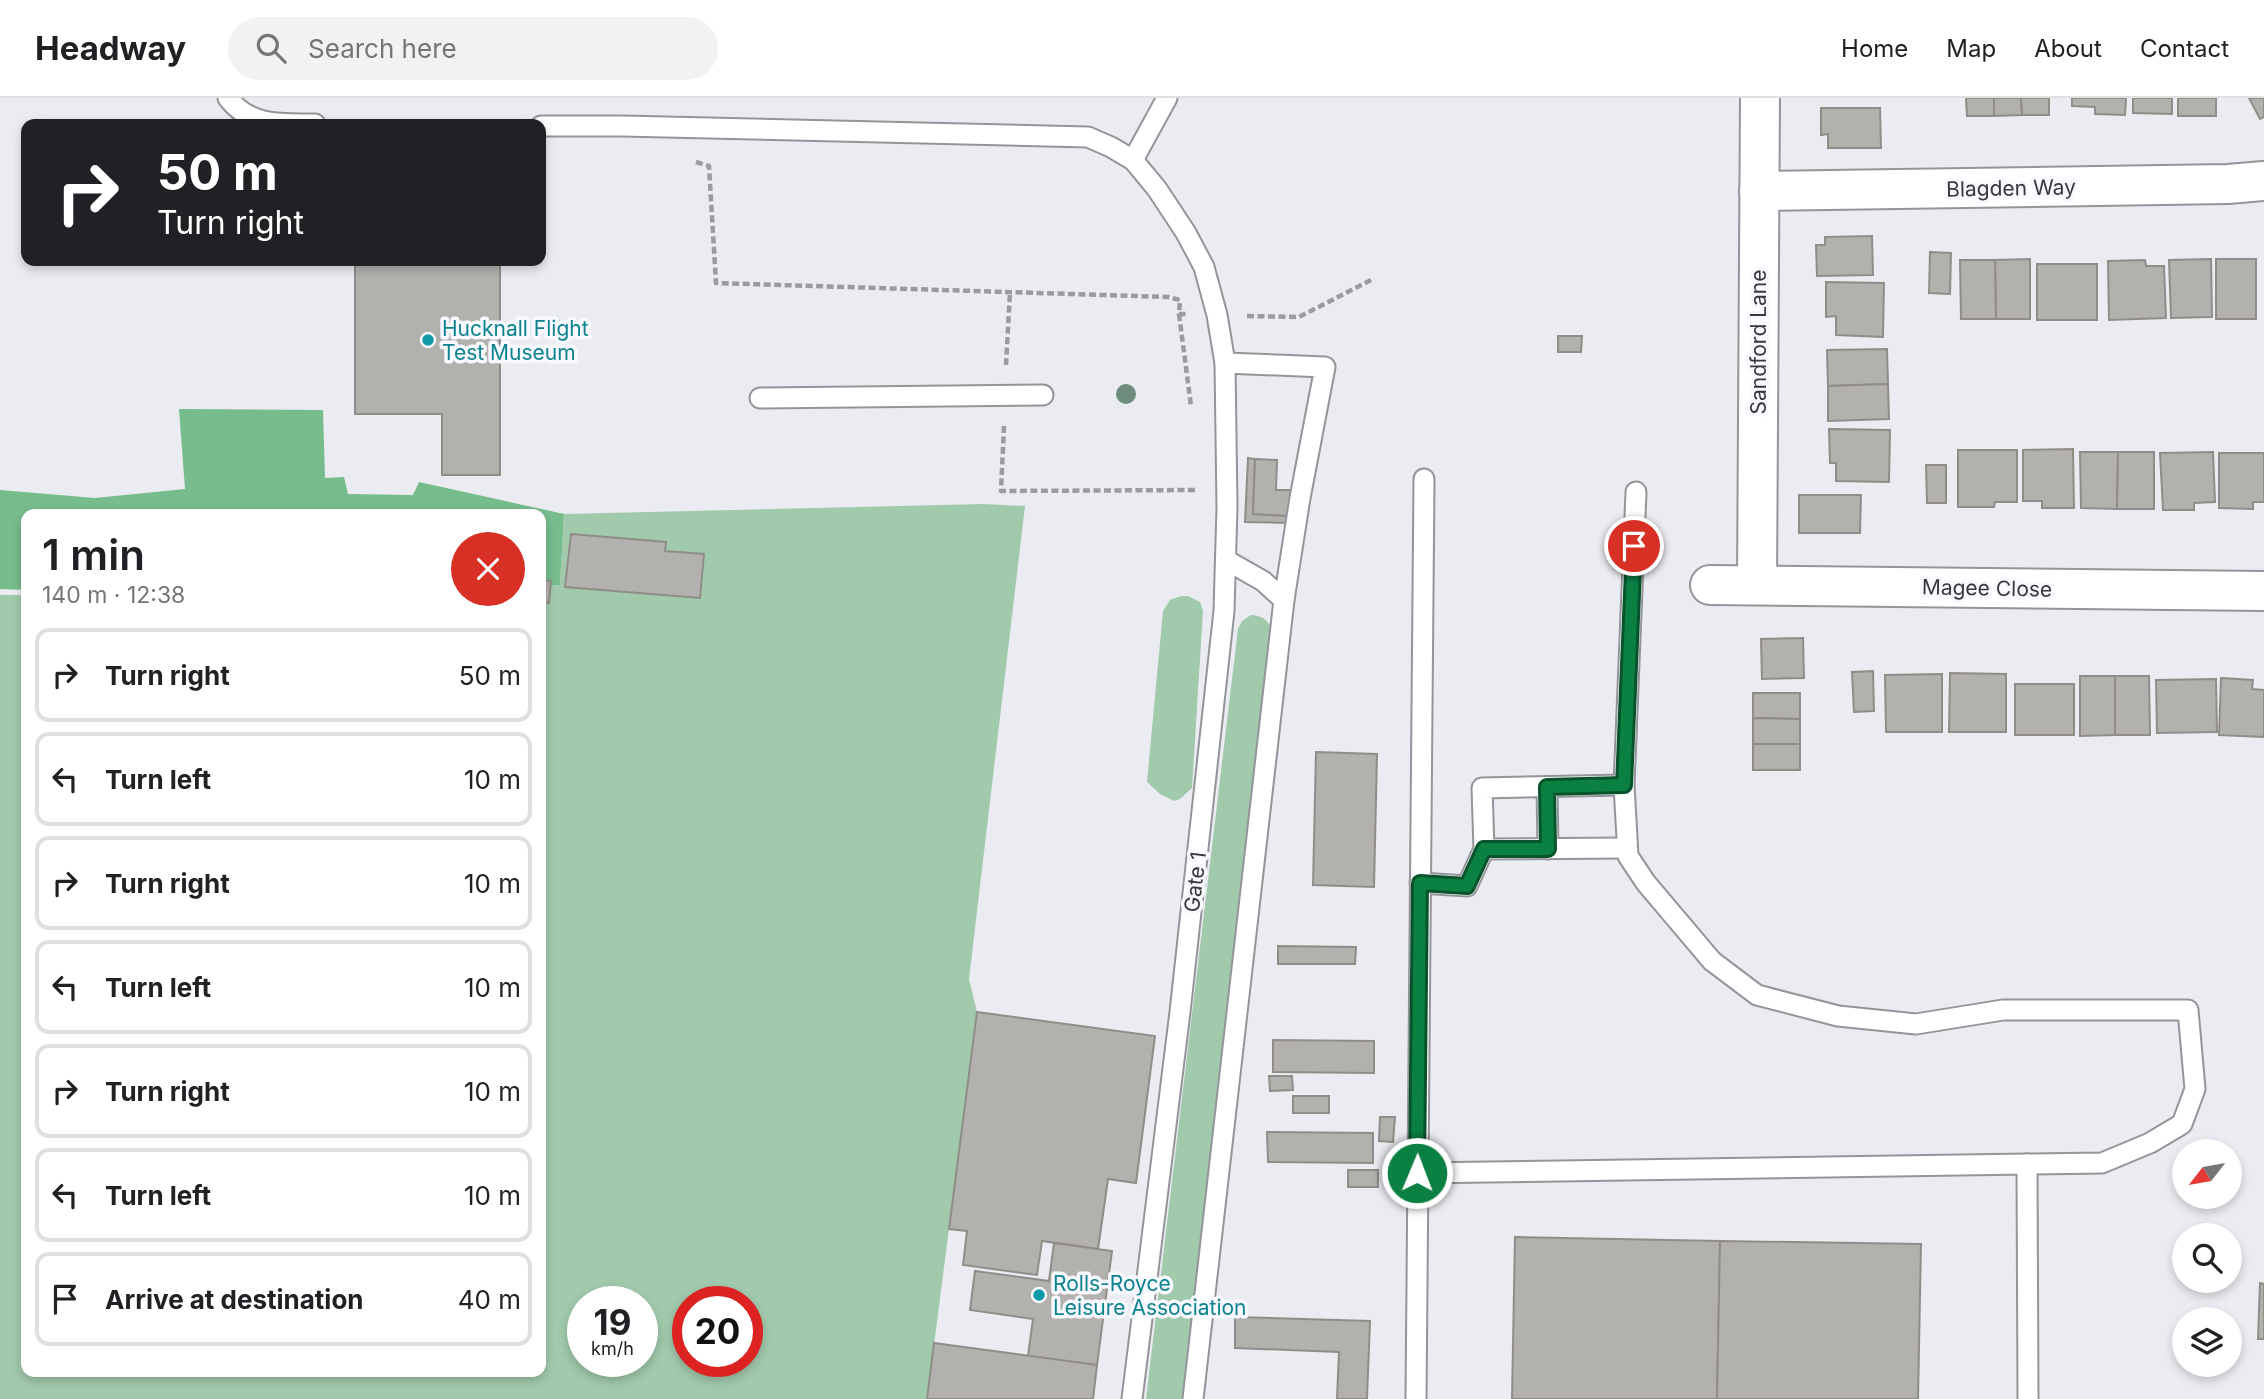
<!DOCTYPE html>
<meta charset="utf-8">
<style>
:root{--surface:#fff;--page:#f2f2f2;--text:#202124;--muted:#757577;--line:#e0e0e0}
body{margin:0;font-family:Inter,sans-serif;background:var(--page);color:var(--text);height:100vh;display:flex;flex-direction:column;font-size:26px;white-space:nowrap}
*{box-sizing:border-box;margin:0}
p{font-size:23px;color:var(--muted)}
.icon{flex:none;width:38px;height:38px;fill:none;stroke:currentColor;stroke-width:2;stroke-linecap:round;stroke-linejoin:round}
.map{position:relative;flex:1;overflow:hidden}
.sheet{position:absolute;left:21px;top:411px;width:525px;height:868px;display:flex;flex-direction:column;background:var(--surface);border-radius:14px;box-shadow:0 4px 10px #0003}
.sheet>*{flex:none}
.banner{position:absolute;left:21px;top:21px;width:525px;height:147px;border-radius:14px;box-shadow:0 4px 10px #0003;background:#202124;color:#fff;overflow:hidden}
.needle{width:46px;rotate:239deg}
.buttons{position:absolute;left:2172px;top:1041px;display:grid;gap:14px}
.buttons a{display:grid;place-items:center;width:70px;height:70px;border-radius:50%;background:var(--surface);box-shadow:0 4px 10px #0003;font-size:35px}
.speed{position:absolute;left:567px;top:1188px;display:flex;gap:14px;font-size:35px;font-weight:700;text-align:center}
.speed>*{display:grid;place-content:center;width:91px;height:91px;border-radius:50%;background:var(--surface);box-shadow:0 4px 10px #0003;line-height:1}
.speed small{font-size:18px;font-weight:400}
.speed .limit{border:10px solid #d22;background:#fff;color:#111}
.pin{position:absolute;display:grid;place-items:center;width:60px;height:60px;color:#fff;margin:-30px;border:4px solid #fff;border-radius:50%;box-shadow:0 2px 7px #0007}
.me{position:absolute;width:77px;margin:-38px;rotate:1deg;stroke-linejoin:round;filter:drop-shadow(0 0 5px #0008)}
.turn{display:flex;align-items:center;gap:24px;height:147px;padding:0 21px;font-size:32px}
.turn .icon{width:91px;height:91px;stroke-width:2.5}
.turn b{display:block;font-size:49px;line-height:60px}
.round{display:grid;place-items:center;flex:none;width:74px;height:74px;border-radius:37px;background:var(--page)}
.headline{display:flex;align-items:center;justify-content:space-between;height:119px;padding:0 21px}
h1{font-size:42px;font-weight:600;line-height:52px}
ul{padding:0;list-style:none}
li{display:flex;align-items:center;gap:21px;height:94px;margin:0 14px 10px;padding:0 7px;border:4px solid var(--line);border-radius:14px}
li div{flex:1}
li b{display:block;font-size:26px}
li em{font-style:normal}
header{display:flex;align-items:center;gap:42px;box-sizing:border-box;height:98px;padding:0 35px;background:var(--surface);border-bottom:2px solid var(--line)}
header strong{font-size:33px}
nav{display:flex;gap:38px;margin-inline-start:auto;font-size:24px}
.search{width:490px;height:63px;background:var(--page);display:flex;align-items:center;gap:18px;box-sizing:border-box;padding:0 24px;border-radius:38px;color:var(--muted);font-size:26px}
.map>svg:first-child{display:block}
.green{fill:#a1c9ac;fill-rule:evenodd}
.forest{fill:#77bc8d}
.building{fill:#b3b1ad;stroke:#908d89;stroke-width:2}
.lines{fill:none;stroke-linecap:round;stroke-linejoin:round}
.service-casing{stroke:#94959a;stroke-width:23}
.minor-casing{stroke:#94959a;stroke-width:42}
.path{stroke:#9a9b9f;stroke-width:4.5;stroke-dasharray:7 3.5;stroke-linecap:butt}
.service{stroke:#fff;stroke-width:19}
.minor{stroke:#fff;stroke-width:38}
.tree{fill:#6e8d7f}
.route-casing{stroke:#07532c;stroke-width:18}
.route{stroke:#0b8043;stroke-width:12}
.culture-dot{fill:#0f9aa8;stroke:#f8f9fe;stroke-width:2.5}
.labels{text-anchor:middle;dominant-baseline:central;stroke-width:7;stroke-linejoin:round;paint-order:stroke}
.street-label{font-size:21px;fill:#37383a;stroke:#f8f9fe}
.culture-label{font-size:21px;fill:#0d838f;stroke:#f8f9fe;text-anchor:start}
</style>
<header>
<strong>Headway</strong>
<div class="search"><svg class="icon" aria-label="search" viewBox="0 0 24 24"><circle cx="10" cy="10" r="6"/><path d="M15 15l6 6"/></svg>Search here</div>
<nav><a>Home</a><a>Map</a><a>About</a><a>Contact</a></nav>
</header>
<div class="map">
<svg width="2264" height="1301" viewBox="0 0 2264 1301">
<rect width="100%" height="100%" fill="#ebecf1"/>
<g class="green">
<path d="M 983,406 L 1025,408 L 969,881 L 977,914 L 927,1301 L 0,1301 L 0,497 L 26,497 L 26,1274 L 541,1274 L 541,488 L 560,487 L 564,416 ZM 583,1204 L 642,1204 L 642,1264 L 583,1264 ZM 688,1204 L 747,1204 L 747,1264 L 688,1264 Z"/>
<polygon points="1181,498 1188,498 1200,504 1203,513 1192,690 1180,701 1174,703 1160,696 1147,684 1163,513 1170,502"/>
<path d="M 1251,517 C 1263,518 1267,521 1272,532 L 1182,1301 L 1146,1301 L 1238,531 L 1242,523 Z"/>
</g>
<polygon class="forest" points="179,311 323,312 325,380 344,379 348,396 413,397 419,384 564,416 560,487 541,488 541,416 26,416 26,492 0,491 0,392 95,400 185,391"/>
<g class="building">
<polygon points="1966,0 1994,0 1994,18 1967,18"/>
<polygon points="1994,0 2021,0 2022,17 1994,18"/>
<polygon points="2021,0 2049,0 2049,17 2022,17"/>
<polygon points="2072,0 2126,0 2125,17 2095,16 2095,9 2072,8"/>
<polygon points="2133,0 2172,0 2172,16 2133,15"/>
<rect x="2178" y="0" width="38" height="18"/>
<polygon points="2249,0 2264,0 2264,19 2260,21"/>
<polygon points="1821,10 1880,10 1881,50 1828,50 1828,36 1821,37"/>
<polygon points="1872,138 1873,177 1817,178 1816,147 1825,147 1825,139"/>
<polygon points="1930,154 1951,155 1950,196 1929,195"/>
<polygon points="2030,161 2030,221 1996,221 1995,162"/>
<polygon points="2211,161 2212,219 2171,220 2169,162"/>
<rect x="2216" y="161" width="40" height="60"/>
<polygon points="1960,162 1995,162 1996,221 1961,221"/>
<polygon points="2145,162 2146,168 2164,168 2166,220 2109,222 2108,163"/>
<polygon points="355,163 411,163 411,167 440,167 440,163 500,163 500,377 442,377 442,316 355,316"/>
<rect x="2037" y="166" width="60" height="56"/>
<polygon points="1826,184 1884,185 1883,239 1836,237 1836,218 1826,219"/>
<polygon points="1558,238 1582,238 1581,254 1558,254"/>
<polygon points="1887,251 1888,286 1828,288 1827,252"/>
<polygon points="1888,286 1889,321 1828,323 1828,288"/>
<polygon points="1829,331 1890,332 1889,384 1836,383 1836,365 1830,365"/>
<polygon points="2073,351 2074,410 2042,410 2042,403 2023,403 2023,352"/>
<polygon points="1958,352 2017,352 2017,404 1995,404 1994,409 1958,409"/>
<polygon points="2080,354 2118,354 2117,411 2081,410"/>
<polygon points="2118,354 2154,354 2154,411 2117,411"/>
<polygon points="2213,354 2215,404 2194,405 2194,412 2163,412 2160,355"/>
<polygon points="2219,355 2264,355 2264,404 2253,404 2253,411 2219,410"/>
<polygon points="1248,360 1255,361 1253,416 1290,418 1290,425 1245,424"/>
<polygon points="1255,361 1277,362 1276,392 1291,392 1290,418 1253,416"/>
<polygon points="1926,367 1946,367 1946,405 1927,405"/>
<polygon points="1799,397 1861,397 1860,435 1799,435"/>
<polygon points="571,436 666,444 665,453 704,456 700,500 565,489"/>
<polygon points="541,482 551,483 549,505 541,504"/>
<polygon points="1803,540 1804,580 1762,581 1761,541"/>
<polygon points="1873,573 1874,613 1854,614 1852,574"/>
<polygon points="1950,575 2006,576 2006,634 1949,634"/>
<polygon points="1942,576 1942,634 1886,634 1885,577"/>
<polygon points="2080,578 2115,578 2115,637 2080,638"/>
<polygon points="2115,578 2149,578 2150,637 2115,637"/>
<polygon points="2221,580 2253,582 2252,591 2264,592 2264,639 2219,637"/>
<polygon points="2216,581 2217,634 2157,635 2156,582"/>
<rect x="2015" y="586" width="59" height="51"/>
<polygon points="1753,595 1800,595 1800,621 1753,620"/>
<polygon points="1753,620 1800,621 1800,646 1753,646"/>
<rect x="1753" y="646" width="47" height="26"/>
<polygon points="1316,654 1377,656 1374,789 1313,787"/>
<polygon points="1278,848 1356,849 1355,866 1278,866"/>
<polygon points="977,914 1155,938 1136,1085 1108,1081 1098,1151 1042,1143 1037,1177 963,1167 967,1133 949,1131"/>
<polygon points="1273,942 1374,943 1374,975 1273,974"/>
<polygon points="1269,978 1292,978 1293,992 1270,993"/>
<rect x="1293" y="998" width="36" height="17"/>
<polygon points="1380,1019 1395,1019 1393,1044 1379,1043"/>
<polygon points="1267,1034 1373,1035 1373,1065 1268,1064"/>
<rect x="1348" y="1072" width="30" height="17"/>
<polygon points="1515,1139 1720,1143 1717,1301 1512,1301"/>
<polygon points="1720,1143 1921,1146 1918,1301 1717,1301"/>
<polygon points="1054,1145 1112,1153 1097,1267 1028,1258 1033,1221 970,1212 975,1173 1049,1183"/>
<polygon points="2260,1185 2264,1186 2264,1241 2258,1241"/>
<polygon points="1235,1219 1370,1223 1367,1301 1337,1301 1339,1254 1235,1250"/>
<polygon points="934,1245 1097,1267 1093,1301 927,1301"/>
</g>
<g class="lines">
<defs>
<g id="service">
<path d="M 228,0 C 250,29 282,26 315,26"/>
<polyline points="541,28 622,28 1088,39 1111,49 1133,62 1157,91 1186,135 1204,169 1217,217 1225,265 1227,409 1224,513 1180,914 1132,1301"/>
<polyline points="1133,62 1167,0"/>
<polyline points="760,300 1043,297"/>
<polyline points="1226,462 1263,483 1284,502"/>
<polyline points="1624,687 1628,758 1646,785 1712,863 1757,897 1838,918 1916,926 2003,912 2188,912 2195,991 2182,1026 2150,1045 2102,1065 2027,1066"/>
<polyline points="1547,689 1548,751"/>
<polyline points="1484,751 1627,750"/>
<polyline points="1420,785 1467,788 1484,751 1482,690 1624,687 1636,394"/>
<polyline points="1417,1075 2027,1066 2028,1301"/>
<polyline points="1193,1301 1284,502 1300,400 1325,269 1225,265"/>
<polyline points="1416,1301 1424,381"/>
</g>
<g id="minor">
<polyline points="1759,93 2228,86 2264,83"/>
<polyline points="1710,487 2264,493"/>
<polyline points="1757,487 1760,0"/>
</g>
</defs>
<use href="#service" class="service-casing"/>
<use href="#minor" class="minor-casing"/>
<g class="path">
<polyline points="696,64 709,68 716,185 1168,199 1180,202 1179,216 1186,216"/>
<polyline points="1179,216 1191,308"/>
<polyline points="1247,218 1299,219 1373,181"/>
<polyline points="1006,267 1010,194"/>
<polyline points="1004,328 1001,393 1196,392"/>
</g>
<use href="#service" class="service"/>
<use href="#minor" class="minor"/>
</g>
<circle class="tree" cx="1126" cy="296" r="10"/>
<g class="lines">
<defs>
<polyline id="route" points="1417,1075 1420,785 1467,788 1484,751 1548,751 1547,689 1624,687 1634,448"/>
</defs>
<use href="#route" class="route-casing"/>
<use href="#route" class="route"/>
</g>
<g class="culture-dot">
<circle cx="428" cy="242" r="7"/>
<circle cx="1039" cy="1197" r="7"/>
</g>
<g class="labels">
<g class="street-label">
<text transform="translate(2011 90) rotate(-1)">Blagden Way</text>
<text transform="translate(1758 244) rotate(-90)">Sandford Lane</text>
<text transform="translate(1987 490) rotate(1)">Magee Close</text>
<text transform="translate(1195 784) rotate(-83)">Gate 1</text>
</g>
<g class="culture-label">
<text x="442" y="230">Hucknall Flight<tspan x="442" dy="24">Test Museum</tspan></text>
<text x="1053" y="1185">Rolls-Royce<tspan x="1053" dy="24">Leisure Association</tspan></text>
</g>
</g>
</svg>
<div class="buttons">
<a><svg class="needle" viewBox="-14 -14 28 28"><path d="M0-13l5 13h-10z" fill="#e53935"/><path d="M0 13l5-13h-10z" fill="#757577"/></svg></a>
<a><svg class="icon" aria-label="search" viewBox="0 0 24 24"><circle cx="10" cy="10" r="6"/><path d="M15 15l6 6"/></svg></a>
<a><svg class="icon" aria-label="layers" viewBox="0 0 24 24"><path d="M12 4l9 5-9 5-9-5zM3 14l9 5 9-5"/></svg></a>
</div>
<div class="speed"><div>19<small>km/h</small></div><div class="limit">20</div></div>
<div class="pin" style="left:1634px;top:448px;background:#d93025"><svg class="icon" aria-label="arrive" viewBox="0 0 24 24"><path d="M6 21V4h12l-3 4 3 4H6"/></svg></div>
<svg class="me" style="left:1417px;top:1075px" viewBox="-20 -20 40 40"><circle r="17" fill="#0b8043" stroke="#fff" stroke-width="3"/><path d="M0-11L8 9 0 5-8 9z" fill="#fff"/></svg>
<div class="banner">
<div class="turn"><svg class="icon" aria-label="right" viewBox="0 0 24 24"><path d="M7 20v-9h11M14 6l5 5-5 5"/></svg><div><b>50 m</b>Turn right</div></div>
</div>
<section class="sheet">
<div class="headline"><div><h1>1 min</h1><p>140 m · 12:38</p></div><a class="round" style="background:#d93025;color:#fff"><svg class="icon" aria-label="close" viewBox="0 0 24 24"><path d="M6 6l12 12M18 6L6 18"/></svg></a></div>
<ul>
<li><svg class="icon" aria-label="right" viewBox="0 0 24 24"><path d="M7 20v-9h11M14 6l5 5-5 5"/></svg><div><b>Turn right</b></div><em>50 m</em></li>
<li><svg class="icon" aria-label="left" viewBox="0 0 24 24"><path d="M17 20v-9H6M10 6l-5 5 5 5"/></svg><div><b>Turn left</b></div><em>10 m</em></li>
<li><svg class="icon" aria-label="right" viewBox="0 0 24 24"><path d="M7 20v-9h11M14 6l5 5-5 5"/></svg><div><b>Turn right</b></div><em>10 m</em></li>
<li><svg class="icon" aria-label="left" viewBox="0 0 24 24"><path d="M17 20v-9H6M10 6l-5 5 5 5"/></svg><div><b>Turn left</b></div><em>10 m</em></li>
<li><svg class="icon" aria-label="right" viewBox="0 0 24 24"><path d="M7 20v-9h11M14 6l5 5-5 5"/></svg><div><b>Turn right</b></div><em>10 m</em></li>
<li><svg class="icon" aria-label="left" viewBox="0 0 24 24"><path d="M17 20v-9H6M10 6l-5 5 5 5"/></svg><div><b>Turn left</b></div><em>10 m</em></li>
<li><svg class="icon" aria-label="arrive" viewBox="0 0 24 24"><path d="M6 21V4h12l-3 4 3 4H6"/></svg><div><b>Arrive at destination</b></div><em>40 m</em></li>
</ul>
</section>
</div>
